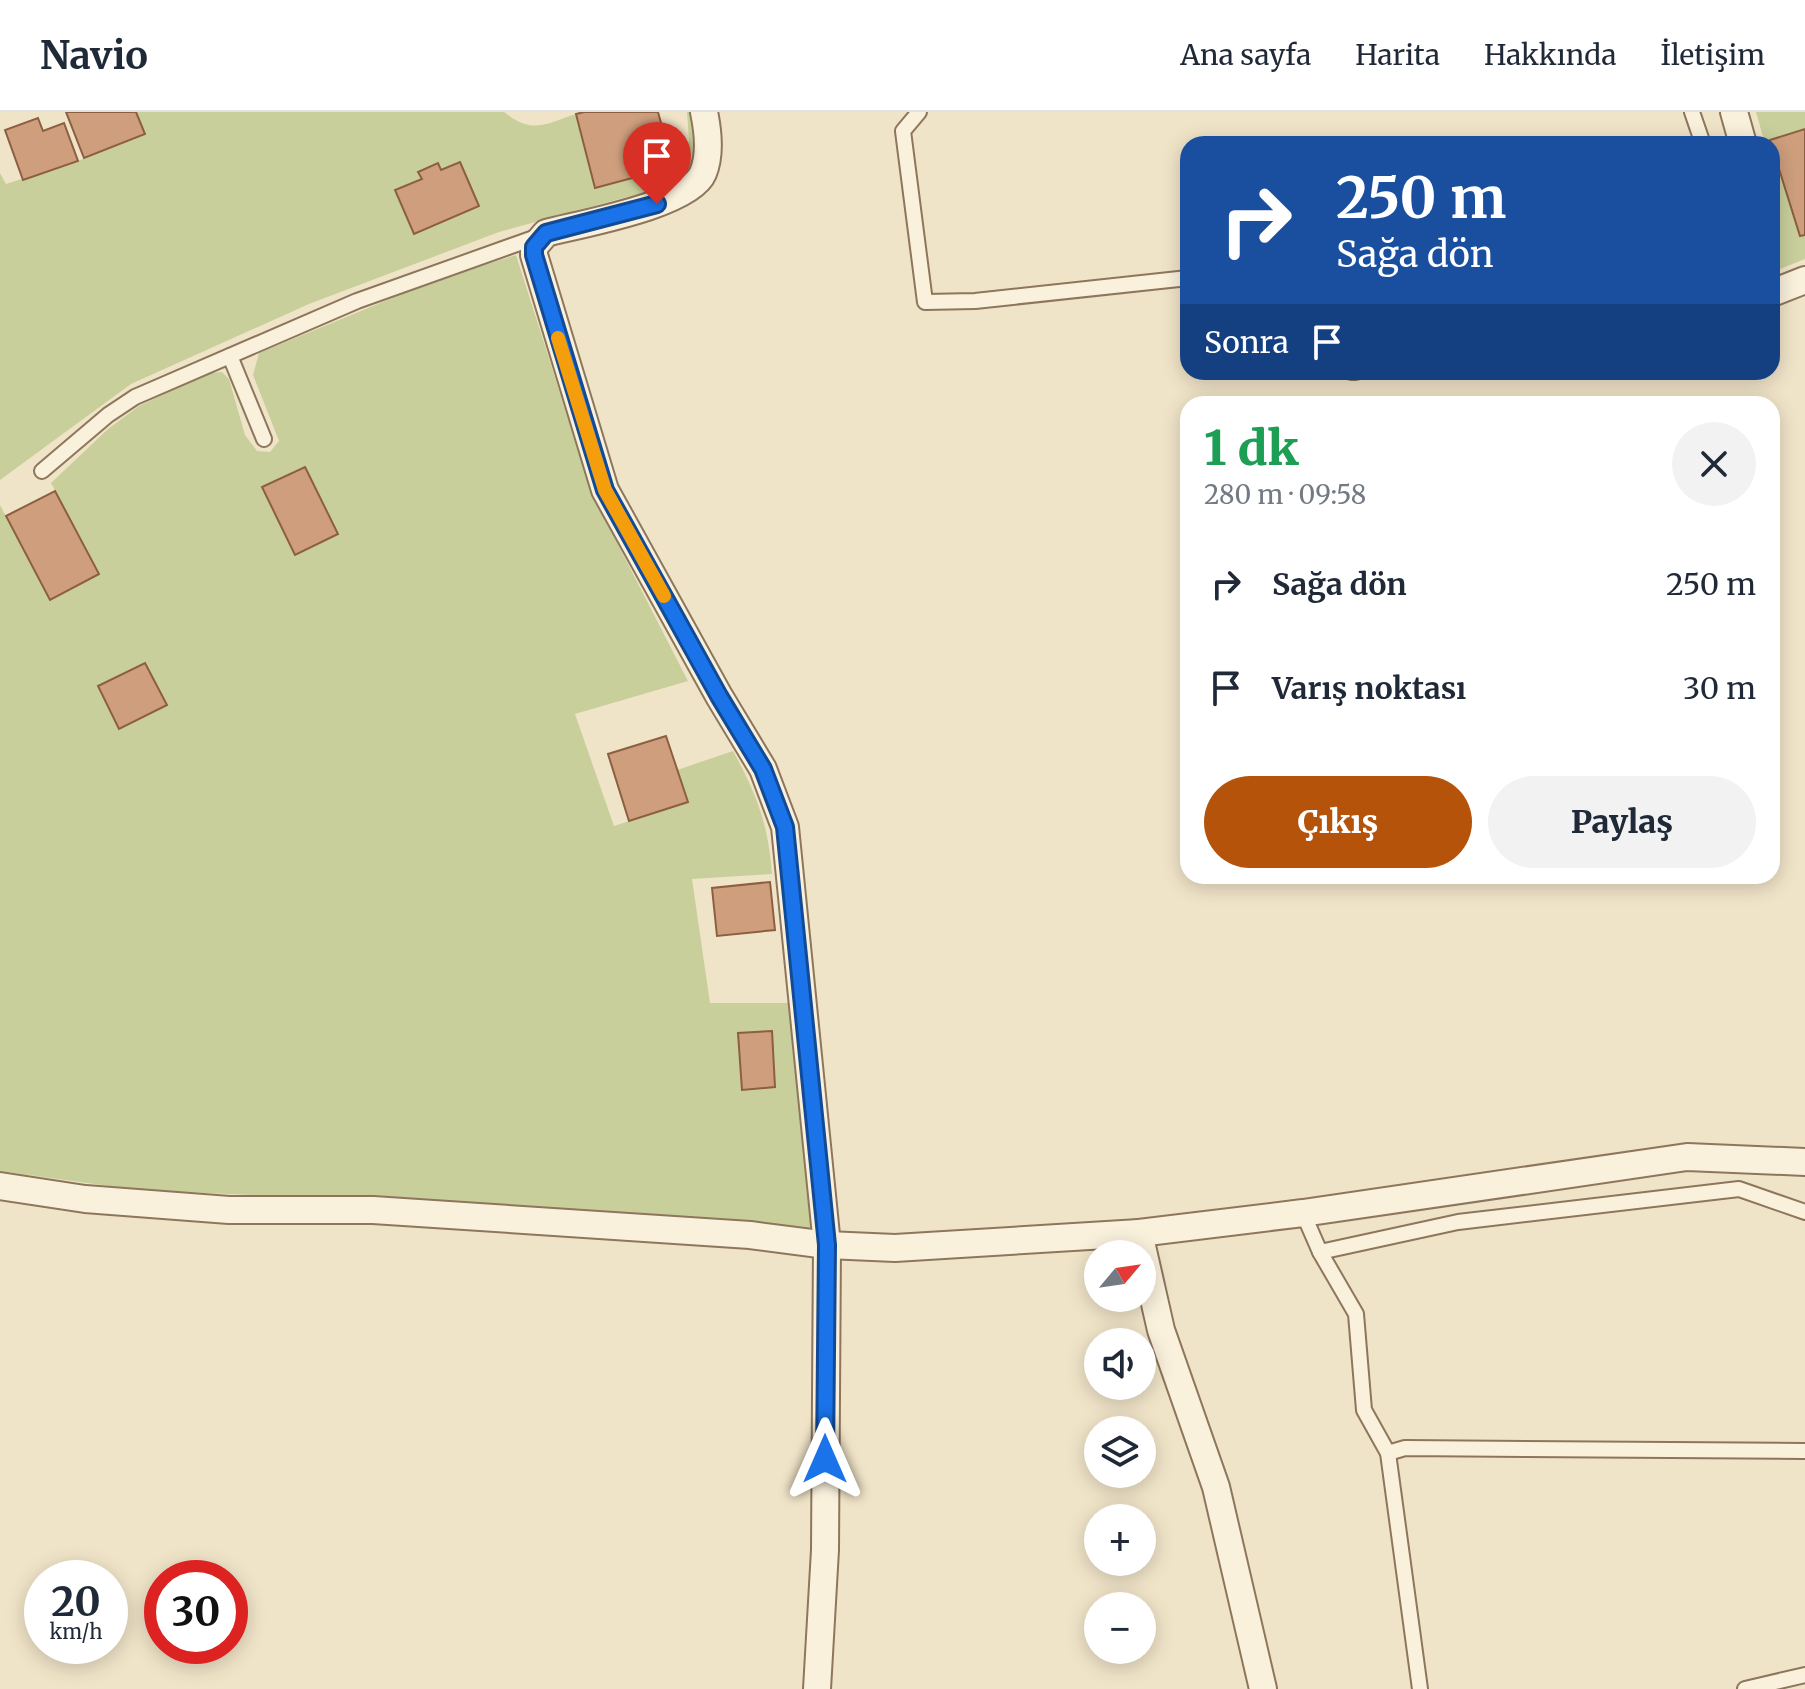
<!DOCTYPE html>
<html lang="tr">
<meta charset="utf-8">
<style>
:root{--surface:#fff;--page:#f2f2f3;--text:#1f2937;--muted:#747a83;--line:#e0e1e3;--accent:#b45309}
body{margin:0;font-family:Merriweather,serif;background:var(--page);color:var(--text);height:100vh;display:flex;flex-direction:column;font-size:30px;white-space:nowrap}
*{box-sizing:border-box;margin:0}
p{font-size:26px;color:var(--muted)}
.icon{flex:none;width:44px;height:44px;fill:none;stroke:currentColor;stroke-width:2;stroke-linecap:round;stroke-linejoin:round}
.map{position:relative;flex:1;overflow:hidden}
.side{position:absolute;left:1180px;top:284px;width:600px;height:488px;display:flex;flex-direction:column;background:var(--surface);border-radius:24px;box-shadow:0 4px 20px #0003}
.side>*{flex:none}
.top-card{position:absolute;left:1180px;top:24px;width:600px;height:244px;border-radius:24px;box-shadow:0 4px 20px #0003;background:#1a4fa0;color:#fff;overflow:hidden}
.needle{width:52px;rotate:61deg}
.buttons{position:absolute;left:1084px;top:1128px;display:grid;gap:16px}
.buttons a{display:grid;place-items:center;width:72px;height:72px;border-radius:50%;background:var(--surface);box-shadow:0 4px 20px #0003;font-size:40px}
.speed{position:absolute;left:24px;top:1448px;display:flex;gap:16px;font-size:40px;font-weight:700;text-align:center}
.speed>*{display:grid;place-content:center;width:104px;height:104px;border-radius:50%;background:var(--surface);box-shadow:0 4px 20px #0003;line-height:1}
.speed small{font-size:20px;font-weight:400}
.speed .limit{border:12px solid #d22;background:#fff;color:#111}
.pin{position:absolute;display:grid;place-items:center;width:68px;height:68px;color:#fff;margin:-82px -34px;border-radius:50% 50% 50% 0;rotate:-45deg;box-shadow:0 0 8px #0007}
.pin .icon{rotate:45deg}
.me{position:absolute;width:88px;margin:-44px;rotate:0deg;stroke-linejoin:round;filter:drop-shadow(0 0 6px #0008)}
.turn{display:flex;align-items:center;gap:28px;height:168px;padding:0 24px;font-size:36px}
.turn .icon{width:104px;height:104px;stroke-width:2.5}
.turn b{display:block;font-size:56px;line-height:68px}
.then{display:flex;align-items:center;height:76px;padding:0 24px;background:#0003;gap:16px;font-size:30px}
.round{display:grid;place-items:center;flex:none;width:84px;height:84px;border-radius:42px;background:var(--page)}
.summary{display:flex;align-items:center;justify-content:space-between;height:136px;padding:0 24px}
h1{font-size:48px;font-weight:800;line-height:60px;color:#1e9e55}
.action{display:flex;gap:16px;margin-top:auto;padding:16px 24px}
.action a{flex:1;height:92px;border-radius:48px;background:var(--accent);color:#fff;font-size:32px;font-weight:800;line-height:92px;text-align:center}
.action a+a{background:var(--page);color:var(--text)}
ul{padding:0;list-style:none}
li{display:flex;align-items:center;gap:24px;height:104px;padding:0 24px}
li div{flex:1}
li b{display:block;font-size:30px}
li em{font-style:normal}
header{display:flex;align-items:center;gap:48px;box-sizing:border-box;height:112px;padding:0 40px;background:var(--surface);border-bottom:2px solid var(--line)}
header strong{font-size:38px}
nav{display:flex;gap:44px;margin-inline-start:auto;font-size:28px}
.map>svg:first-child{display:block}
.green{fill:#c9cf9b}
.building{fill:#cf9f7d;stroke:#8d5f41;stroke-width:2}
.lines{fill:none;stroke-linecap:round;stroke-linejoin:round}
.service-casing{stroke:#8d765c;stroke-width:18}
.minor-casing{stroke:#8d765c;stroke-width:30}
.service{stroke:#faf1dc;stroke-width:14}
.minor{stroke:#faf1dc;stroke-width:26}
.route-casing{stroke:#114b97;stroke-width:20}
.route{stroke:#1a73e8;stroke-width:14}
.slow{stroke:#f59e0b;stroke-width:14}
</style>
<header>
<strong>Navio</strong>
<nav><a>Ana sayfa</a><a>Harita</a><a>Hakkında</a><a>İletişim</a></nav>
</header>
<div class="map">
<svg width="1805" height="1577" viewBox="0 0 1805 1577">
<rect width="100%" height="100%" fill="#f0e4c8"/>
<g class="green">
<path d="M 136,0 L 504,0 C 533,23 544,12 576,2 L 595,75 L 673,55 L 686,47 L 689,28 L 687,0 L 693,0 C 696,35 704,57 667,74 L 499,120 L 309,192 L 131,272 L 0,368 L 0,61 L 6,72 L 78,49 L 144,22 Z"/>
<polygon points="1756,0 1805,0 1805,147 1780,157 1772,92 1772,32 1765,32"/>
<path d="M 516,143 L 586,362 L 610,417 L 688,569 L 575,602 L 614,714 L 687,690 L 677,658 L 733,639 C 757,683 768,711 772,762 L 692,767 L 710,891 L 793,891 L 814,1117 L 406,1090 L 138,1078 L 0,1059 L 0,393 L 50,488 L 99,462 L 51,371 L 108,317 L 139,294 L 209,261 L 222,260 L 229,267 L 245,323 L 257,339 L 270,340 L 279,329 L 253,263 L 259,241 L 436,168 Z"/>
</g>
<g class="building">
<polygon points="66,0 136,0 145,22 84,46"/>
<polygon points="584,0 658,0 673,55 595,76 576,2"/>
<polygon points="38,6 43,19 64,11 78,49 23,68 5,18"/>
<polygon points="1805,17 1805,123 1800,124 1770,28"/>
<polygon points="460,50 479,94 414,122 395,78 422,67 418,60 438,51 441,58"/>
<polygon points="305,355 338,422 295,443 262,375"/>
<polygon points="55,379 99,462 50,488 6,404"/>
<polygon points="145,551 167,593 119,617 98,574"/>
<polygon points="666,624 688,690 629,709 608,642"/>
<polygon points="770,770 775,818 717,824 712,776"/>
<polygon points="772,919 775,975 742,978 738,921"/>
</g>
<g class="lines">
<defs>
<g id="service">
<polyline points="919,0 903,19 925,190 975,189 1188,166"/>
<polyline points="1692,0 1703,32"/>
<polyline points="230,244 264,327"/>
<polyline points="1351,260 1356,260"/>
<polyline points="42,359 108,303 135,285 357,189 542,123"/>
<polyline points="1303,1101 1320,1140 1356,1202 1364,1298 1388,1341 1420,1577"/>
<polyline points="1320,1140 1458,1110 1739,1077 1805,1100"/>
<polyline points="1388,1341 1405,1336 1805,1339"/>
<polyline points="1745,1577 1805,1563"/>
</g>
<g id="minor">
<path d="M 704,0 C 708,19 711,42 703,61 C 690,93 580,112 546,121 L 534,135 L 534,143 L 605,378 L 719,584 L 763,657 L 785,715 L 827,1133 L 825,1438 L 817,1577"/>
<polyline points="1734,0 1743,32"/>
<polyline points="1772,181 1805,168"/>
<polyline points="0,1074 85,1087 229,1098 373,1098 750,1123 827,1133 895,1136 1139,1121 1303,1101 1687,1045 1805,1050"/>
<polyline points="1139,1121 1161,1218 1216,1375 1263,1577"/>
</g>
</defs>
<use href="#service" class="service-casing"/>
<use href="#minor" class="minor-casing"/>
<use href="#service" class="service"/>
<use href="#minor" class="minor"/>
</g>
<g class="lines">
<defs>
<polyline id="route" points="657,92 546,121 534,135 534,143 605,378 719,584 763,657 785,715 827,1133 825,1347"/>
</defs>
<use href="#route" class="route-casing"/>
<use href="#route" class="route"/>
<polyline class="slow" points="558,226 605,378 664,484"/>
</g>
</svg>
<div class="buttons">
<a><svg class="needle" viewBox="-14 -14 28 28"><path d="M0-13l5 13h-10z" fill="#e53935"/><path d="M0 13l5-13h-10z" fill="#747a83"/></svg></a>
<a><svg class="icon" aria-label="sound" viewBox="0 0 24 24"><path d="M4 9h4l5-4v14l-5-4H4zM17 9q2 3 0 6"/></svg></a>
<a><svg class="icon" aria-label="layers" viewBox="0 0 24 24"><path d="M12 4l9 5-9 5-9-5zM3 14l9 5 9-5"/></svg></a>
<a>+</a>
<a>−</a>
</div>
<div class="speed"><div>20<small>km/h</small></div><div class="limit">30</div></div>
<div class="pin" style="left:657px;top:92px;background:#d93025"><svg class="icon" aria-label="arrive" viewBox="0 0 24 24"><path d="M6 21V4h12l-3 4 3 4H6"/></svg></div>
<svg class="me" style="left:825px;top:1347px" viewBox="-20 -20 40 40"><path d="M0-17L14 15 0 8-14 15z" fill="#1a73e8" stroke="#fff" stroke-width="4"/></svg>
<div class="top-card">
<div class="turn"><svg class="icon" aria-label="right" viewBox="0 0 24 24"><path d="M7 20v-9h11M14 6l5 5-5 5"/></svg><div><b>250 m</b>Sağa dön</div></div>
<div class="then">Sonra<svg class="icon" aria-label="arrive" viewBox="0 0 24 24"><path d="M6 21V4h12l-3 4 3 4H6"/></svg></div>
</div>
<section class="side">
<div class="summary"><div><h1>1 dk</h1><p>280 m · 09:58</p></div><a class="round"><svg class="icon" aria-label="close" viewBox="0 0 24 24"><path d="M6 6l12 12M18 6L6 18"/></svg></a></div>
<ul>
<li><svg class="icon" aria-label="right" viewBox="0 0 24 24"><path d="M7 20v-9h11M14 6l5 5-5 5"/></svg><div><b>Sağa dön</b></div><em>250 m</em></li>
<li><svg class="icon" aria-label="arrive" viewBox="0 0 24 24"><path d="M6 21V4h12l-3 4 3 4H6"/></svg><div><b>Varış noktası</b></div><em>30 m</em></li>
</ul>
<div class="action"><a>Çıkış</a><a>Paylaş</a></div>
</section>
</div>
